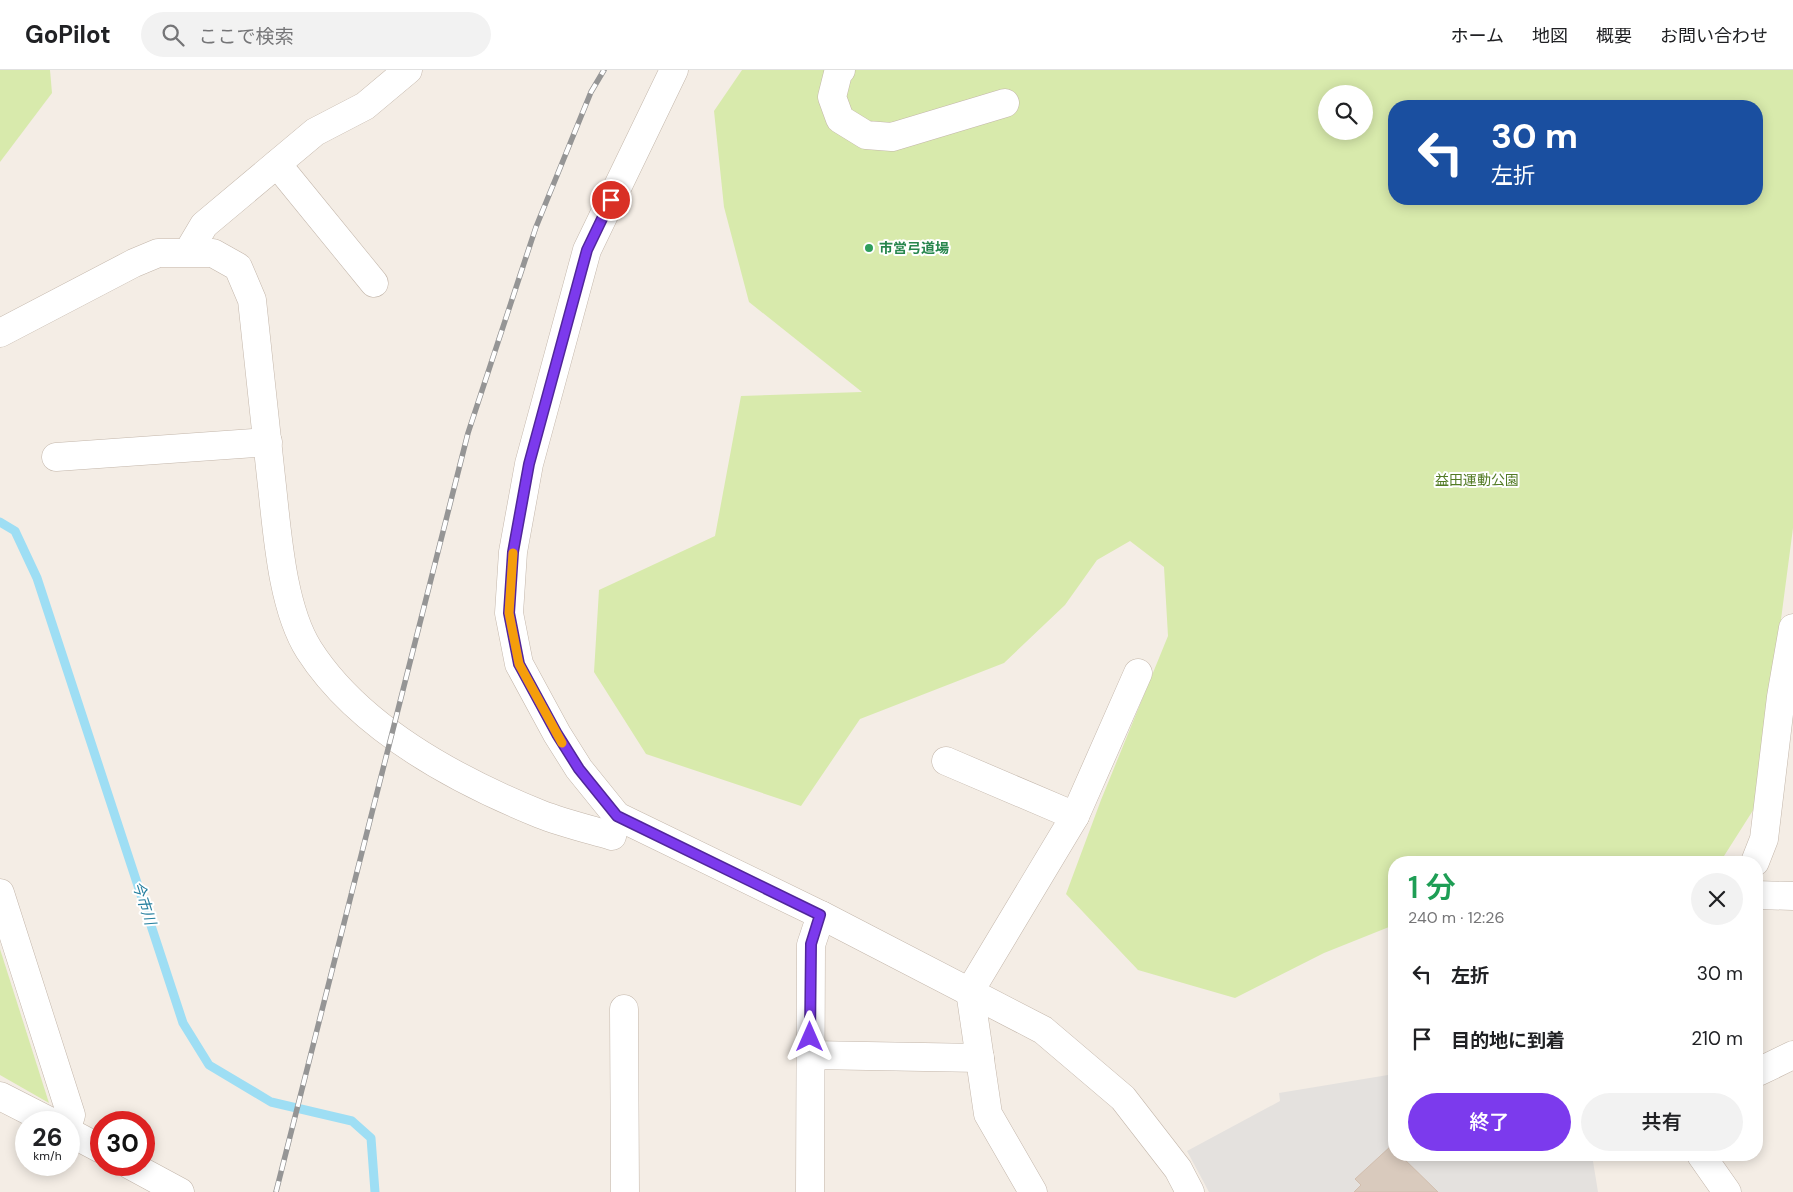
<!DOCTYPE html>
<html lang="ja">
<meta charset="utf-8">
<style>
:root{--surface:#fff;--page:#f2f2f2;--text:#202124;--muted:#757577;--line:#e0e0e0;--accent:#7c3aed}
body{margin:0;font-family:"DM Sans","Noto Sans JP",sans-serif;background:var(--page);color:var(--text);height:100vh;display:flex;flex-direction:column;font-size:19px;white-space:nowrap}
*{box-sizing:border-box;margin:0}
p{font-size:16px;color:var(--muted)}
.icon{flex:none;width:28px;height:28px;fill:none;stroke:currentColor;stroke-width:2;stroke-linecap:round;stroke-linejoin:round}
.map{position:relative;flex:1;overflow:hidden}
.drawer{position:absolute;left:1388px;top:786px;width:375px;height:305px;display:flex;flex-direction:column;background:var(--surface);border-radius:20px;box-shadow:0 2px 12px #0003}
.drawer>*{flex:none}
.banner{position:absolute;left:1388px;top:30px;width:375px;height:105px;border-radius:20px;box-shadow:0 2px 12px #0003;background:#1a4fa0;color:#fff;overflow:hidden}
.controls{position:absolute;left:1318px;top:15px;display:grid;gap:10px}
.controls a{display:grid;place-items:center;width:55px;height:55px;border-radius:50%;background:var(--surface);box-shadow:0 2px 12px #0003;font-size:25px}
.speed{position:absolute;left:15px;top:1041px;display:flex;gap:10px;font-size:25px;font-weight:700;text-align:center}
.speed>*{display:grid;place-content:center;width:65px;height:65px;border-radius:50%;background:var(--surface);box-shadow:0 2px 12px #0003;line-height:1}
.speed small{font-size:12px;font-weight:400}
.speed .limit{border:8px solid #d22;background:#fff;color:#111}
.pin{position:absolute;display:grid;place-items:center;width:42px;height:42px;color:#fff;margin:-21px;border:2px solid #fff;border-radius:50%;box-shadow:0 1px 5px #0007}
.me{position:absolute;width:55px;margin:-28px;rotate:0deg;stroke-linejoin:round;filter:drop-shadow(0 0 4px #0008)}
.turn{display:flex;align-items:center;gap:18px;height:105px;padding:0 20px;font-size:22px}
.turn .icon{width:65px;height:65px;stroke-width:2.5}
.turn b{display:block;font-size:35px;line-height:42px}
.round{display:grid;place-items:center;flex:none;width:52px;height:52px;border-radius:26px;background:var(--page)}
.head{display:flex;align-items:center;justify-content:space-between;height:85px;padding:0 20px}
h1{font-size:30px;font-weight:600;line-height:38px;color:#1e9e55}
.button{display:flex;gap:10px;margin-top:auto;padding:10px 20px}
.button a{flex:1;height:58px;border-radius:30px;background:var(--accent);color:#fff;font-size:20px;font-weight:600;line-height:58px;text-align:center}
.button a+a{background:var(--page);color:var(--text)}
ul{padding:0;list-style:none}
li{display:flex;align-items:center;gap:15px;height:65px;padding:0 20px}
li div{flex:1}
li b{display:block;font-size:19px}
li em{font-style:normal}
header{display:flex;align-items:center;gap:30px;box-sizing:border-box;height:70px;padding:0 25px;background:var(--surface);border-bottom:1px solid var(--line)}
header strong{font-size:24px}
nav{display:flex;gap:28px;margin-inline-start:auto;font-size:18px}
.search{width:350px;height:45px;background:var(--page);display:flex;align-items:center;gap:12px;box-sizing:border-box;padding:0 18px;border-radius:28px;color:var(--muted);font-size:19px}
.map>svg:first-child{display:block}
.green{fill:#d8eaac;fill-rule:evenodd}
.parking{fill:#e4e1de}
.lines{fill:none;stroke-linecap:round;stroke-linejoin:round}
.stream{stroke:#9edef4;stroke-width:9}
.building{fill:#d9cabd;stroke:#d1bdad}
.minor-casing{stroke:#c3b6aa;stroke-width:29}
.minor{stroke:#fff;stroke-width:28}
.rail-casing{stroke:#959595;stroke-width:5.5}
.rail{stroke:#fff;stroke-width:4;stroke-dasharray:11;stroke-linecap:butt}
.route-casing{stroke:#51269a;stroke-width:12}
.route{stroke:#7c3aed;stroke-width:9}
.slow{stroke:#f59e0b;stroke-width:9}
.leisure-dot{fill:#2e9e5b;stroke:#fff;stroke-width:2}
.labels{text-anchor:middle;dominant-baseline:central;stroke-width:4;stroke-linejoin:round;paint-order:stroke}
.leisure-label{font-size:14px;font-weight:bold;fill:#27864d;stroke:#fff;text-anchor:start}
.park-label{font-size:14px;fill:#537b25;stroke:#fff}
.water-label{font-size:15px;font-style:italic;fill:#257f9f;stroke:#fff}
</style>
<header>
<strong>GoPilot</strong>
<div class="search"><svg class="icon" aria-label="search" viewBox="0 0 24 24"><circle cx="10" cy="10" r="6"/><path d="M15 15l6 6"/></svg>ここで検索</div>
<nav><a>ホーム</a><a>地図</a><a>概要</a><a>お問い合わせ</a></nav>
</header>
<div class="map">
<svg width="1793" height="1122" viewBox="0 0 1793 1122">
<rect width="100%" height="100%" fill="#f4ede5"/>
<g class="green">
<polygon points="0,0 50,0 52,23 0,92"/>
<path d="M 742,0 L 1793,0 L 1793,458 L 1780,557 L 1764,723 L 1724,786 L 1704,792 L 1394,792 L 1394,855 L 1324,883 L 1235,928 L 1138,900 L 1066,824 L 1101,730 L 1168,566 L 1164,497 L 1130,471 L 1097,490 L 1065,535 L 1004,593 L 860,649 L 801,736 L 646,684 L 594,602 L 599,520 L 715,466 L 741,326 L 862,322 L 749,232 L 724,137 L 714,41 ZM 1326,24 L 1364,24 L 1364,61 L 1326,61 ZM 1394,36 L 1756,36 L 1756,129 L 1394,129 Z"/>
<polygon points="0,879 49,1033 0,1005"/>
</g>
<polygon class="parking" points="1394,1004 1394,1085 1592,1085 1598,1122 1209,1122 1187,1081 1280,1031 1279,1023"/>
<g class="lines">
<polyline class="stream" points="0,452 15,461 37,508 183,953 209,995 271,1032 352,1051 371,1068 375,1122"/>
</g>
<polygon class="building" points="1391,1076 1394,1079 1394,1085 1400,1085 1438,1122 1354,1122 1361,1115 1355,1109"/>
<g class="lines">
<defs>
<g id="minor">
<polyline points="674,0 587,180 529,394 513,482 509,543 519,594 557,664 579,699 617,746 821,845 1043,960 1123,1028 1178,1099 1190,1122"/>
<polyline points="841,0 838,3 832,27 840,49 866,65 892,67 1005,33"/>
<polyline points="277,94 374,213"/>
<polyline points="188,182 204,155 315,62 365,36 408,0"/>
<path d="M 0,263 L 134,193 L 158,183 L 213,183 L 238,197 L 252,230 C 258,289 265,348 271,407 C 277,458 281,536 309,580 C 359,658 456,710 540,744 C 563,753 588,759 612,766 L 617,746"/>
<polyline points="56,387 268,372"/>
<polyline points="946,691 1075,746"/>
<polyline points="1755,792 1764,769 1781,627 1793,558"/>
<polyline points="0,823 71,1045 69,1052"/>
<polyline points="1756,825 1793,826"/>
<polyline points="624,939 625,1122"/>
<polyline points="811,985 980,988"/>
<polyline points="1756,999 1758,1002 1793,985"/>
<polyline points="0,1026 51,1052"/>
<polyline points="69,1062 101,1079"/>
<polyline points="1701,1085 1727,1122"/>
<polyline points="130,1095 180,1122"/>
<polyline points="810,1122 811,875 821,845"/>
<polyline points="1033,1122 988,1044 970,921 1075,746 1138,603"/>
</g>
</defs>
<use href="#minor" class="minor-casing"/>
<use href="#minor" class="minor"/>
<defs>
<polyline id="rail" points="276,1122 468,363 536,157 591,22 604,0"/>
</defs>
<use href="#rail" class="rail-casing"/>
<use href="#rail" class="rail"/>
</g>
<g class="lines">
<defs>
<polyline id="route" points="611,130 587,180 529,394 513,482 509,543 519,594 557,664 579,699 617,746 820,845 811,874 810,967"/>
</defs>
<use href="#route" class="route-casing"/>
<use href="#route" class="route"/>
<polyline class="slow" points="513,483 509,543 519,594 562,673"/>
</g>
<circle class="leisure-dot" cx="869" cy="178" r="5"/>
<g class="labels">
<g class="leisure-label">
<text x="879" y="178">市営弓道場</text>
</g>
<g class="park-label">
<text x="1477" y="410">益田運動公園</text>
</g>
<g class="water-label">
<text transform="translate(144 833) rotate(72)">今市川</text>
</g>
</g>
</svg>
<div class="controls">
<a><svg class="icon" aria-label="search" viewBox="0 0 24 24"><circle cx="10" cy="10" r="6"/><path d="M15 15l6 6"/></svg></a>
</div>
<div class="speed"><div>26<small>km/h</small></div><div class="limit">30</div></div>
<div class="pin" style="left:611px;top:130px;background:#d93025"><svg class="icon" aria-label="arrive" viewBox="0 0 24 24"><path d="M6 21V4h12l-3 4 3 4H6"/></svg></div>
<svg class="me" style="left:810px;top:967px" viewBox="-20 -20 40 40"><path d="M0-17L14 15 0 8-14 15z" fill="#7c3aed" stroke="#fff" stroke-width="4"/></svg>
<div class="banner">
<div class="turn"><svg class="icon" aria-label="left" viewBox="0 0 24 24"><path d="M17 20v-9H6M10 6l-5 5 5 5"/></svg><div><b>30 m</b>左折</div></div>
</div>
<section class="drawer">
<div class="head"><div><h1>1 分</h1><p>240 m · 12:26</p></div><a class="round"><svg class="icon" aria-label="close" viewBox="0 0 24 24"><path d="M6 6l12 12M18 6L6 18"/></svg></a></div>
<ul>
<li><svg class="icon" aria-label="left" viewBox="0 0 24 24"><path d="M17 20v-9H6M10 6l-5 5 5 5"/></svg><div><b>左折</b></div><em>30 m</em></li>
<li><svg class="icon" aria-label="arrive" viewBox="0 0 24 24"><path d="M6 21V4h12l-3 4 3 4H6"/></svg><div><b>目的地に到着</b></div><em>210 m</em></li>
</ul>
<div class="button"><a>終了</a><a>共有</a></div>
</section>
</div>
